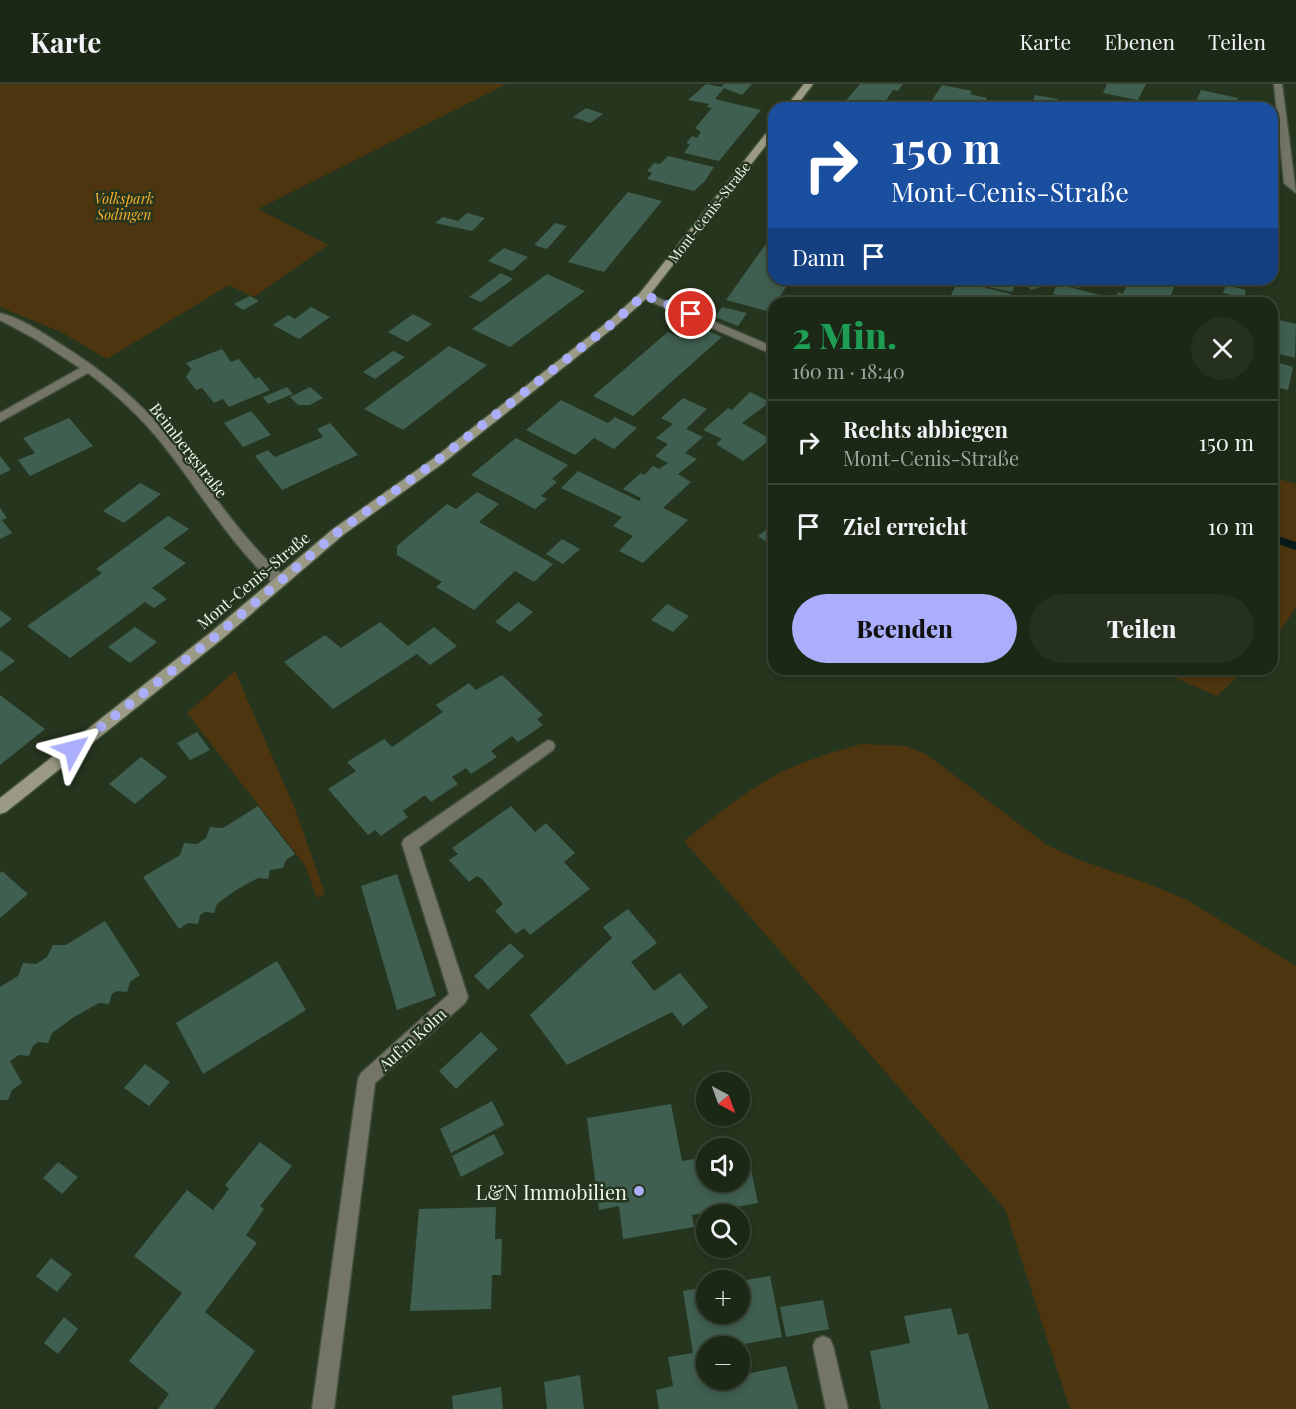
<!DOCTYPE html>
<html lang="de">
<meta charset="utf-8">
<style>
:root{--surface:#1c2816;--page:#25301f;--text:#f1f3f6;--muted:#a0a6a1;--line:#3a4435;--accent:#abaffb}
body{margin:0;font-family:"Playfair Display",serif;background:var(--page);color:var(--text);height:100vh;display:flex;flex-direction:column;font-size:22px;white-space:nowrap}
*{box-sizing:border-box;margin:0}
p{font-size:20px;color:var(--muted)}
.icon{flex:none;width:33px;height:33px;fill:none;stroke:currentColor;stroke-width:2;stroke-linecap:round;stroke-linejoin:round}
.map{position:relative;flex:1;overflow:hidden}
.sheet{position:absolute;left:768px;top:213px;width:510px;height:378px;display:flex;flex-direction:column;background:var(--surface);border-radius:18px;box-shadow:0 3px 9px #0003,0 0 0 2px var(--line)}
.sheet>*{flex:none}
.top-card{position:absolute;left:768px;top:18px;width:510px;height:183px;border-radius:18px;box-shadow:0 3px 9px #0003,0 0 0 2px var(--line);background:#1a4fa0;color:#fff;overflow:hidden}
.needle{width:39px;rotate:139deg}
.fabs{position:absolute;left:696px;top:988px;display:grid;gap:12px}
.fabs a{display:grid;place-items:center;width:54px;height:54px;border-radius:50%;background:var(--surface);box-shadow:0 3px 9px #0003,0 0 0 2px var(--line);font-size:30px}
.pin{position:absolute;display:grid;place-items:center;width:51px;height:51px;color:#fff;margin:-26px;border:3px solid #fff;border-radius:50%;box-shadow:0 2px 6px #0007}
.me{position:absolute;width:66px;margin:-33px;rotate:52deg;stroke-linejoin:round;filter:drop-shadow(0 0 4px #0008)}
.turn{display:flex;align-items:center;gap:21px;height:126px;padding:0 24px;font-size:27px}
.turn .icon{width:78px;height:78px;stroke-width:2.5}
.turn b{display:block;font-size:42px;line-height:51px}
.then{display:flex;align-items:center;height:57px;padding:0 24px;background:#0003;gap:12px;font-size:22px}
.round{display:grid;place-items:center;flex:none;width:63px;height:63px;border-radius:32px;background:var(--page)}
.overview{display:flex;align-items:center;justify-content:space-between;height:102px;padding:0 24px}
h1{font-size:36px;font-weight:800;line-height:45px;color:#1e9e55}
.button{display:flex;gap:12px;margin-top:auto;padding:12px 24px}
.button a{flex:1;height:69px;border-radius:36px;background:var(--accent);color:#111;font-size:24px;font-weight:800;line-height:69px;text-align:center}
.button a+a{background:var(--page);color:var(--text)}
ul{padding:0;list-style:none}
li{display:flex;align-items:center;gap:18px;height:84px;padding:0 24px;border-top:2px solid var(--line)}
li div{flex:1}
li b{display:block;font-size:22px}
li em{font-style:normal}
header{display:flex;align-items:center;gap:36px;box-sizing:border-box;height:84px;padding:0 30px;background:var(--surface);border-bottom:2px solid var(--line)}
header strong{font-size:28px}
nav{display:flex;gap:33px;margin-inline-start:auto;font-size:21px}
.map>svg:first-child{display:block}
.green{fill:#4d360f}
.lines{fill:none;stroke-linecap:round;stroke-linejoin:round}
.stream{fill:#071a1a;fill-rule:evenodd}
.building{fill:#3f5f50}
.lane-casing{stroke:#42503a;stroke-width:3}
.street-casing{stroke:#42503a;stroke-width:3}
.secondary-casing{stroke:#42503a;stroke-width:3}
.lane{fill:#757567;fill-rule:evenodd}
.street{fill:#757567;fill-rule:evenodd}
.secondary{fill:#9b9b85;fill-rule:evenodd}
.route{stroke:#abaffb;stroke-width:10;stroke-dasharray:0 18}
.poi-dot{fill:#abaffb;stroke:#26351e;stroke-width:2}
.labels{text-anchor:middle;dominant-baseline:central;stroke-width:5;stroke-linejoin:round;paint-order:stroke}
.far-park-label{font-size:14px;font-style:italic;fill:#f9b12f;stroke:#26351e}
.far-street-label{font-size:14px;fill:#edf7e8;stroke:#26351e}
.street-label{font-size:16px;fill:#edf7e8;stroke:#26351e}
.near-poi-label{font-size:20px;fill:#edf7e8;stroke:#26351e;text-anchor:end}
</style>
<header>
<strong>Karte</strong>
<nav><a>Karte</a><a>Ebenen</a><a>Teilen</a></nav>
</header>
<div class="map">
<svg width="1296" height="1325" viewBox="0 0 1296 1325">
<rect width="100%" height="100%" fill="#26351e"/>
<g class="green">
<polygon points="0,0 507,0 258,125 328,161 254,213 229,201 107,275 61,248 0,223"/>
<polygon points="1272,393 1296,400 1296,523 1272,560"/>
<polygon points="1155,585 1246,585 1217,612"/>
<polygon points="235,587 295,725 325,810 317,814 305,781 187,629"/>
<path d="M 861,660 L 905,662 L 926,670 L 1047,761 L 1079,776 L 1144,798 L 1187,816 L 1296,882 L 1296,1325 L 1070,1325 L 1005,1125 L 684,757 C 713,734 741,710 774,692 C 801,677 831,669 861,660 Z"/>
</g>
<g class="lines">
<polygon class="stream" points="1272,450 1296,458 1296,466 1272,458"/>
</g>
<g class="building">
<polygon points="706,0 721,3 724,0 752,0 742,11 724,4 715,15 761,26 719,77 684,69 690,60 686,59 692,52 697,54 701,48 695,44 712,24 707,23 709,20 688,16"/>
<polygon points="860,0 903,0 898,7 893,6 885,18 890,19 886,24 868,24 844,19"/>
<polygon points="1107,0 1146,0 1138,16 1156,19 1154,24 1134,24 1137,16 1103,9"/>
<polygon points="942,1 972,7 970,10 987,14 982,23 965,19 962,23 932,16"/>
<polygon points="1201,6 1238,14 1235,24 1194,22"/>
<polygon points="1035,11 1058,15 1055,24 1032,20"/>
<polygon points="586,24 603,30 590,39 573,33"/>
<polygon points="668,72 714,83 705,97 694,107 647,95 652,89 647,87 654,79 660,80"/>
<polygon points="628,108 662,117 604,188 568,178"/>
<polygon points="467,129 485,134 472,147 435,139 443,133 458,137"/>
<polygon points="555,139 567,142 547,165 534,161"/>
<polygon points="765,161 774,164 774,195 791,195 770,228 726,216"/>
<polygon points="504,164 528,173 512,187 488,177"/>
<polygon points="501,189 513,195 481,218 469,213"/>
<polygon points="547,190 585,207 510,263 472,245"/>
<polygon points="1025,195 1044,195 1050,200 1031,206 1021,196"/>
<polygon points="1059,195 1080,195 1079,204 1061,201 1115,215 1118,208 1123,210 1129,195 1176,198 1168,219 1143,215 1141,219 1098,219 1053,210"/>
<polygon points="991,196 1015,202 1012,208 988,203"/>
<polygon points="958,197 1011,210 1007,219 947,219"/>
<polygon points="1226,201 1246,206 1244,214 1223,209"/>
<polygon points="250,212 259,217 243,226 234,220"/>
<polygon points="311,223 330,233 299,255 273,241 288,231 295,235"/>
<polygon points="722,223 747,229 738,242 715,233"/>
<polygon points="413,230 432,240 407,258 388,248"/>
<polygon points="1272,234 1296,240 1295,274 1272,268"/>
<polygon points="693,240 722,253 633,332 593,312 668,248 678,253"/>
<polygon points="449,262 487,281 403,346 364,325"/>
<polygon points="222,265 231,278 239,275 255,295 259,293 270,306 229,323 223,315 214,319 202,304 196,306 186,293 191,285 186,279"/>
<polygon points="393,267 405,273 375,295 363,288"/>
<polygon points="1272,277 1293,283 1288,306 1272,302"/>
<polygon points="287,303 293,310 268,320 263,313"/>
<polygon points="310,303 323,314 310,321 298,321 290,313"/>
<polygon points="750,308 770,318 742,339 771,355 743,377 716,360 722,355 703,346 728,324 732,326"/>
<polygon points="683,314 707,325 686,345 703,353 685,369 697,375 678,390 691,398 663,424 688,436 643,479 619,467 633,452 613,442 622,433 561,404 578,387 639,417 641,414 623,405 641,389 644,391 653,382 659,385 668,379 655,372 668,360 656,354 673,340 661,334"/>
<polygon points="561,316 608,339 615,333 637,344 614,365 594,354 575,371 526,346"/>
<polygon points="251,327 271,351 243,363 224,339"/>
<polygon points="69,334 93,362 30,392 18,376 35,369 23,354"/>
<polygon points="330,339 358,371 282,406 255,372 268,366 275,373 323,353 317,345"/>
<polygon points="516,354 568,381 552,395 557,398 541,412 547,415 535,425 471,391"/>
<polygon points="0,372 11,386 0,391"/>
<polygon points="140,399 161,410 124,439 103,427"/>
<polygon points="477,408 499,420 479,438 553,480 534,498 515,487 474,526 436,503 442,498 397,471 397,462 447,420 456,425"/>
<polygon points="0,424 7,434 2,436 12,449 0,455"/>
<polygon points="168,432 189,445 163,464 186,479 152,504 167,515 154,524 145,518 70,574 27,542 102,489 96,485"/>
<polygon points="771,442 774,444 774,463 758,452"/>
<polygon points="562,455 580,465 563,480 546,470"/>
<polygon points="518,518 533,528 510,548 495,538"/>
<polygon points="667,520 689,532 673,548 651,536"/>
<polygon points="0,526 12,535 0,544"/>
<polygon points="380,538 408,562 434,543 457,562 430,581 417,570 333,625 284,578 325,551 341,564"/>
<polygon points="135,543 157,558 130,579 108,563"/>
<polygon points="0,566 15,577 0,588"/>
<polygon points="502,591 543,631 537,635 543,641 518,658 512,652 491,667 497,673 471,690 466,684 452,693 458,700 431,718 425,711 403,727 408,733 381,752 375,746 368,751 328,705 356,687 347,678 384,655 392,663 443,628 436,621 469,599 476,606"/>
<polygon points="0,611 45,645 0,681"/>
<polygon points="197,648 210,666 190,676 177,659"/>
<polygon points="141,673 167,693 135,720 109,700"/>
<polygon points="258,722 295,770 286,776 283,784 270,786 268,795 258,794 236,806 217,820 214,829 205,828 200,831 198,840 188,839 179,845 143,793 180,771 184,759 197,760 206,754 210,743 223,744"/>
<polygon points="511,722 535,748 546,739 575,769 564,778 590,805 530,851 524,844 516,850 495,827 503,820 482,795 477,792 469,798 449,776 458,770 452,764"/>
<polygon points="2,787 28,810 0,834 0,789"/>
<polygon points="397,790 436,912 397,926 361,802"/>
<polygon points="628,825 657,859 631,878 654,907 680,889 708,923 683,942 672,928 567,981 530,931 612,854 603,843"/>
<polygon points="105,837 140,891 130,898 127,908 117,907 112,910 109,920 99,919 74,933 52,949 48,959 38,958 33,962 29,972 19,971 10,977 22,999 12,1006 8,1016 0,1016 0,903 18,892 23,879 36,880 47,873 53,861 66,861"/>
<polygon points="510,859 524,872 488,906 474,892"/>
<polygon points="277,877 306,926 203,990 176,939"/>
<polygon points="481,948 498,965 456,1005 439,987"/>
<polygon points="145,980 170,998 149,1022 124,1004"/>
<polygon points="492,1017 504,1041 451,1069 440,1045"/>
<polygon points="671,1020 682,1077 706,1073 706,1098 740,1098 740,1067 747,1066 758,1119 692,1131 694,1143 623,1155 619,1122 599,1126 587,1034"/>
<polygon points="494,1050 504,1070 461,1093 452,1072"/>
<polygon points="260,1058 292,1082 260,1122 264,1125 246,1151 257,1159 205,1228 255,1267 214,1325 158,1325 169,1310 129,1277 182,1209 134,1172 187,1106 213,1126 229,1105 225,1101"/>
<polygon points="58,1078 78,1093 62,1110 43,1094"/>
<polygon points="496,1123 495,1155 502,1155 501,1191 492,1191 491,1225 410,1227 419,1125"/>
<polygon points="51,1174 72,1190 57,1208 36,1192"/>
<polygon points="770,1192 782,1253 728,1263 706,1263 706,1296 740,1296 740,1291 786,1282 798,1325 659,1325 656,1306 673,1302 668,1273 693,1269 683,1207 706,1203 706,1230 740,1230 740,1197"/>
<polygon points="823,1216 829,1245 786,1253 780,1223"/>
<polygon points="951,1224 958,1251 968,1249 989,1325 881,1325 870,1267 910,1259 904,1232"/>
<polygon points="64,1233 78,1245 58,1270 44,1259"/>
<polygon points="580,1291 584,1325 547,1325 544,1298"/>
<polygon points="501,1303 503,1325 453,1325 452,1312"/>
</g>
<g class="lines">
<defs>
<g id="lane">
<polygon points="644,208 774,263 774,271 640,213 640,209"/>
<polygon points="823,1252 830,1255 833,1262 848,1325 826,1325 813,1262 816,1255"/>
</g>
<g id="street">
<polygon points="1274,0 1282,0 1296,109 1284,99"/>
<path d="M 0,229 C 20,234 40,247 57,258 C 100,284 139,316 171,355 C 209,402 239,453 285,493 L 287,497 L 285,501 L 275,501 C 230,460 201,409 164,362 C 142,334 116,310 88,289 L 0,338 L 0,329 L 80,284 L 37,256 L 0,236 Z"/>
<polygon points="548,656 553,658 555,662 553,666 419,763 468,913 465,919 375,999 334,1325 312,1325 358,995 361,989 449,910 402,760 404,755"/>
</g>
<g id="secondary">
<polygon points="804,0 813,0 795,24 785,24"/>
<polygon points="774,42 774,51 648,213 618,240 442,380 343,451 221,556 6,728 0,730 0,714 211,548 333,445 434,374 610,236 640,209 771,43"/>
</g>
</defs>
<use href="#lane" class="lane-casing"/>
<use href="#street" class="street-casing"/>
<use href="#secondary" class="secondary-casing"/>
<use href="#lane" class="lane"/>
<use href="#street" class="street"/>
<use href="#secondary" class="secondary"/>
</g>
<g class="lines">
<polyline class="route" points="73,665 216,552 338,448 438,376 614,238 644,211 691,230"/>
</g>
<circle class="poi-dot" cx="639" cy="1107" r="6"/>
<g class="labels">
<g class="far-park-label">
<text x="124" y="114">Volkspark<tspan x="124" dy="16">Sodingen</tspan></text>
</g>
<g class="far-street-label">
<text transform="translate(709 128) rotate(-52)">Mont-Cenis-Straße</text>
</g>
<g class="street-label">
<text transform="translate(189 366) rotate(52)">Beimbergstraße</text>
<text transform="translate(253 496) rotate(-40)">Mont-Cenis-Straße</text>
<text transform="translate(412 955) rotate(-42)">Auf'm Kolm</text>
</g>
<g class="near-poi-label">
<text x="627" y="1107">L&amp;N Immobilien</text>
</g>
</g>
</svg>
<div class="fabs">
<a><svg class="needle" viewBox="-14 -14 28 28"><path d="M0-13l5 13h-10z" fill="#e53935"/><path d="M0 13l5-13h-10z" fill="#a0a6a1"/></svg></a>
<a><svg class="icon" aria-label="sound" viewBox="0 0 24 24"><path d="M4 9h4l5-4v14l-5-4H4zM17 9q2 3 0 6"/></svg></a>
<a><svg class="icon" aria-label="search" viewBox="0 0 24 24"><circle cx="10" cy="10" r="6"/><path d="M15 15l6 6"/></svg></a>
<a>+</a>
<a>−</a>
</div>
<div class="pin" style="left:691px;top:230px;background:#d93025"><svg class="icon" aria-label="arrive" viewBox="0 0 24 24"><path d="M6 21V4h12l-3 4 3 4H6"/></svg></div>
<svg class="me" style="left:73px;top:665px" viewBox="-20 -20 40 40"><path d="M0-17L14 15 0 8-14 15z" fill="#abaffb" stroke="#fff" stroke-width="4"/></svg>
<div class="top-card">
<div class="turn"><svg class="icon" aria-label="right" viewBox="0 0 24 24"><path d="M7 20v-9h11M14 6l5 5-5 5"/></svg><div><b>150 m</b>Mont-Cenis-Straße</div></div>
<div class="then">Dann<svg class="icon" aria-label="arrive" viewBox="0 0 24 24"><path d="M6 21V4h12l-3 4 3 4H6"/></svg></div>
</div>
<section class="sheet">
<div class="overview"><div><h1>2 Min.</h1><p>160 m · 18:40</p></div><a class="round"><svg class="icon" aria-label="close" viewBox="0 0 24 24"><path d="M6 6l12 12M18 6L6 18"/></svg></a></div>
<ul>
<li><svg class="icon" aria-label="right" viewBox="0 0 24 24"><path d="M7 20v-9h11M14 6l5 5-5 5"/></svg><div><b>Rechts abbiegen</b><p>Mont-Cenis-Straße</p></div><em>150 m</em></li>
<li><svg class="icon" aria-label="arrive" viewBox="0 0 24 24"><path d="M6 21V4h12l-3 4 3 4H6"/></svg><div><b>Ziel erreicht</b></div><em>10 m</em></li>
</ul>
<div class="button"><a>Beenden</a><a>Teilen</a></div>
</section>
</div>
